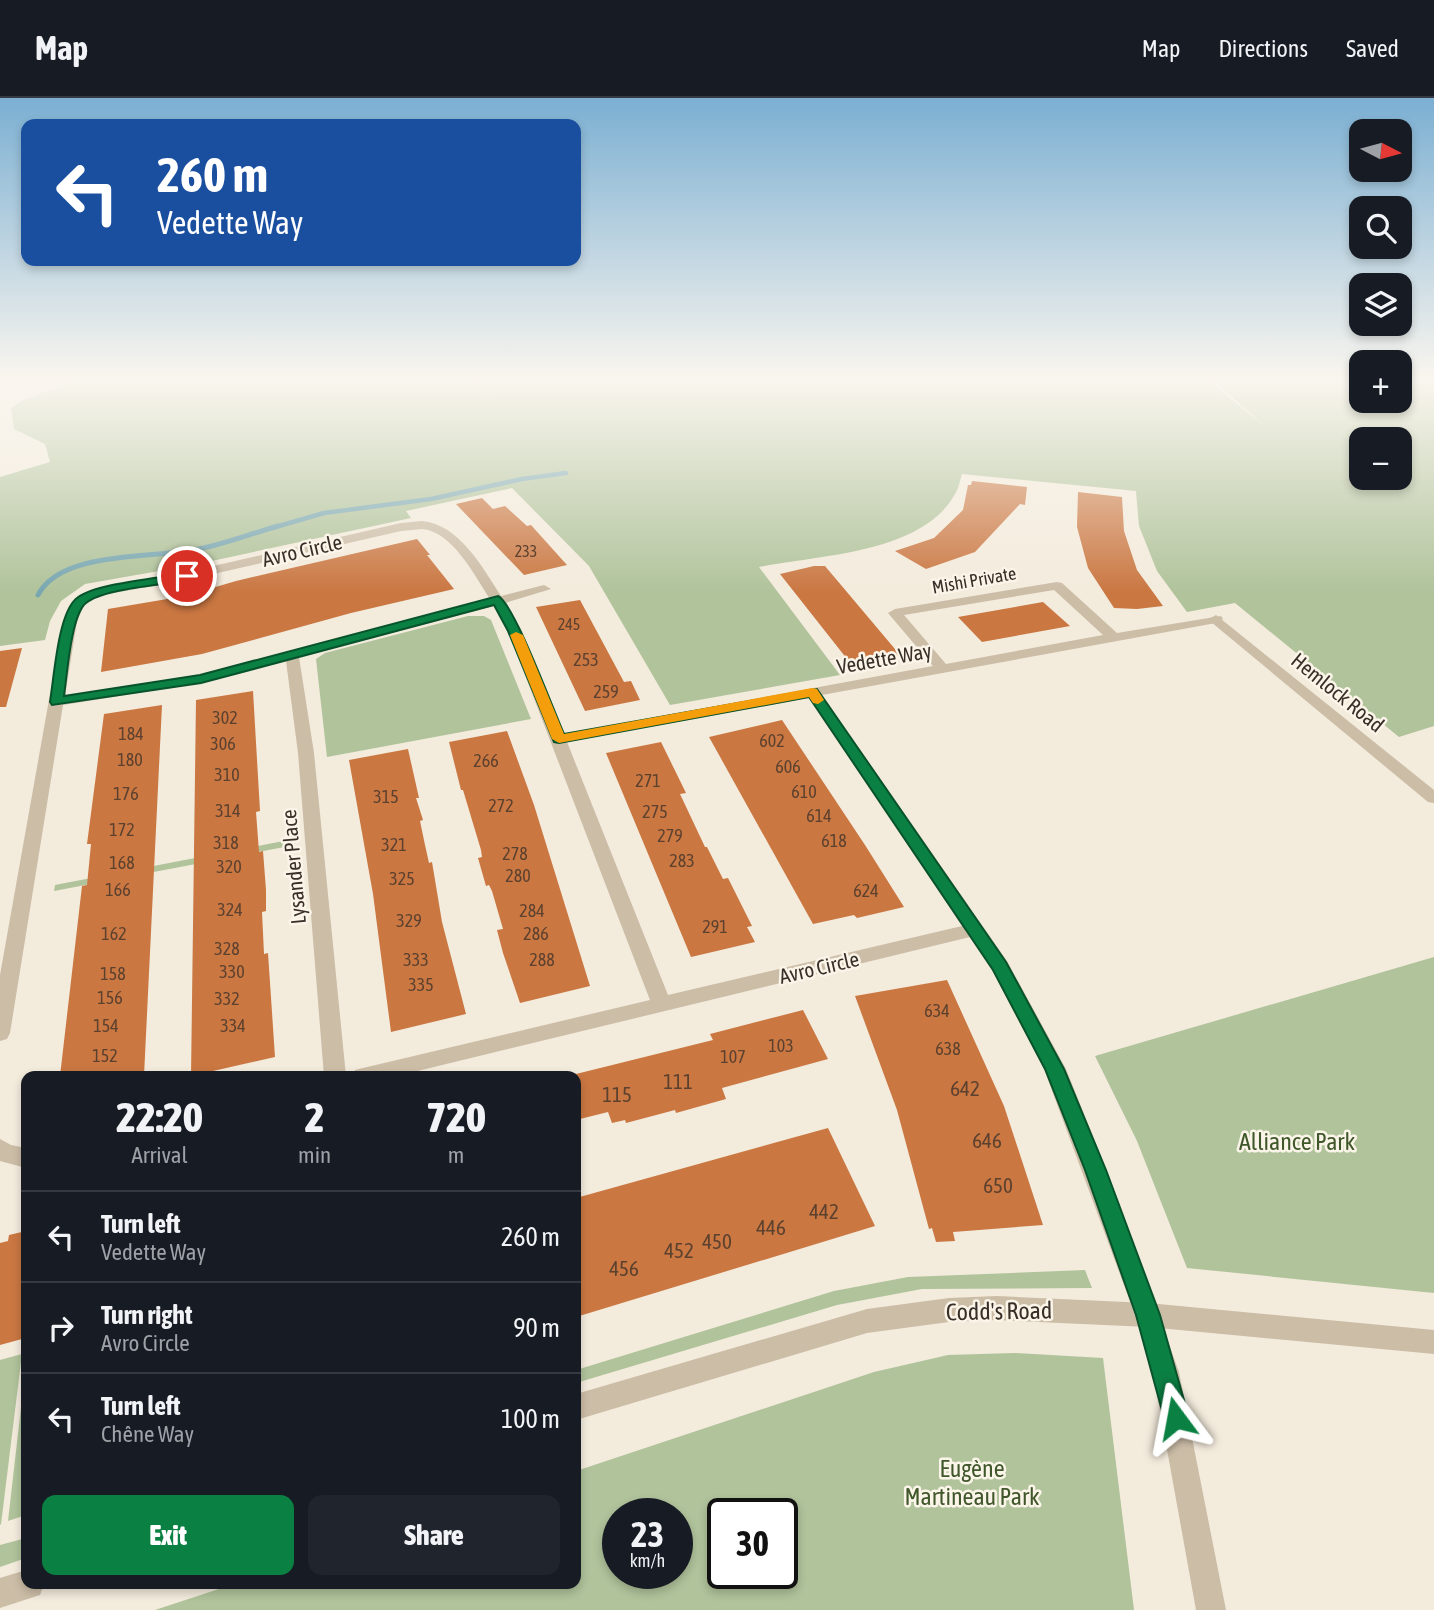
<!DOCTYPE html>
<meta charset="utf-8">
<style>
:root{--surface:#171b24;--page:#20242c;--text:#f1f3f6;--muted:#9ea1a6;--line:#363941;--accent:#0b8043}
body{margin:0;font-family:"Asap Condensed",sans-serif;background:var(--page);color:var(--text);height:100vh;display:flex;flex-direction:column;font-size:26px;white-space:nowrap}
*{box-sizing:border-box;margin:0}
p{font-size:23px;color:var(--muted)}
.icon{flex:none;width:38px;height:38px;fill:none;stroke:currentColor;stroke-width:2;stroke-linecap:round;stroke-linejoin:round}
.map{position:relative;flex:1;overflow:hidden}
.panel{position:absolute;left:21px;top:973px;width:560px;height:518px;display:flex;flex-direction:column;background:var(--surface);border-radius:14px;box-shadow:0 4px 10px #0003}
.panel>*{flex:none}
.hud{position:absolute;left:21px;top:21px;width:560px;height:147px;border-radius:14px;box-shadow:0 4px 10px #0003;background:#1a4fa0;color:#fff;overflow:hidden}
.needle{width:46px;rotate:96deg}
.buttons{position:absolute;left:1349px;top:21px;display:grid;gap:14px}
.buttons a{display:grid;place-items:center;width:63px;height:63px;border-radius:14px;background:var(--surface);box-shadow:0 4px 10px #0003;font-size:35px}
.speed{position:absolute;left:602px;top:1400px;display:flex;gap:14px;font-size:35px;font-weight:700;text-align:center}
.speed>*{display:grid;place-content:center;width:91px;height:91px;border-radius:50%;background:var(--surface);box-shadow:0 4px 10px #0003;line-height:1}
.speed small{font-size:18px;font-weight:400}
.speed .limit{border:4px solid #111;border-radius:10px;background:#fff;color:#111}
.pin{position:absolute;display:grid;place-items:center;width:60px;height:60px;color:#fff;margin:-30px;border:4px solid #fff;border-radius:50%;box-shadow:0 2px 7px #0007}
.me{position:absolute;width:77px;margin:-38px;rotate:347deg;stroke-linejoin:round;filter:drop-shadow(0 0 5px #0008)}
.turn{display:flex;align-items:center;gap:24px;height:147px;padding:0 21px;font-size:32px}
.turn .icon{width:91px;height:91px;stroke-width:2.5}
.turn b{display:block;font-size:49px;line-height:60px}
.eta{display:flex;justify-content:space-evenly;align-items:center;height:119px;text-align:center}
.eta b{font-size:42px;font-weight:800;line-height:49px}
.action{display:flex;gap:14px;margin-top:auto;padding:14px 21px}
.action a{flex:1;height:80px;border-radius:14px;background:var(--accent);color:#fff;font-size:28px;font-weight:800;line-height:80px;text-align:center}
.action a+a{background:var(--page);color:var(--text)}
ul{padding:0;list-style:none}
li{display:flex;align-items:center;gap:21px;height:91px;padding:0 21px;border-top:2px solid var(--line)}
li div{flex:1}
li b{display:block;font-size:26px}
li em{font-style:normal}
header{display:flex;align-items:center;gap:42px;box-sizing:border-box;height:98px;padding:0 35px;background:var(--surface);border-bottom:2px solid var(--line)}
header strong{font-size:33px}
nav{display:flex;gap:38px;margin-inline-start:auto;font-size:24px}
.map>svg:first-child{display:block}
.green{fill:#b0c39b;fill-rule:evenodd}
.lines{fill:none;stroke-linecap:round;stroke-linejoin:round}
.stream-far1{stroke:#79a7b1;stroke-width:4.5}
.stream{stroke:#79a7b1;stroke-width:5}
.building{fill:#ca7742}
.minor{fill:#ccbda7;fill-rule:evenodd}
.tertiary{fill:#ccbda7;fill-rule:evenodd}
.route{fill:#0b8043;stroke:#07532c;stroke-width:2}
.slow{fill:#f59e0b}
.labels{text-anchor:middle;dominant-baseline:central;stroke-width:5;stroke-linejoin:round;paint-order:stroke}
.far-number-label{font-size:16px;fill:#5c412e}
.far-street-label{font-size:18px;fill:#382f28;stroke:#faf5e8}
.number-label{font-size:18px;fill:#5c412e}
.street-label{font-size:21px;fill:#382f28;stroke:#faf5e8}
.near-number-label{font-size:21px;fill:#5c412e}
.near-park-label{font-size:24px;fill:#40572b;stroke:#faf5e8}
.near-street-label{font-size:24px;fill:#382f28;stroke:#faf5e8}
</style>
<header>
<strong>Map</strong>
<nav><a>Map</a><a>Directions</a><a>Saved</a></nav>
</header>
<div class="map">
<svg width="1434" height="1512" viewBox="0 0 1434 1512">
<rect width="100%" height="100%" fill="#f3ebdc"/>
<g class="green">
<path d="M 75,283 L 474,283 L 489,302 L 476,283 L 1209,283 L 1267,330 L 1214,283 L 1361,283 L 1362,303 L 1400,303 L 1400,283 L 1434,283 L 1434,628 L 1399,639 L 1235,505 L 1187,514 L 1157,473 L 1139,428 L 1136,393 L 962,376 C 960,382 959,390 955,396 C 922,456 818,457 759,469 L 840,577 L 670,607 L 589,468 L 512,390 L 406,413 L 411,420 L 193,467 L 85,486 L 61,503 L 50,523 L 45,542 L 0,548 L 0,379 L 50,364 L 45,346 L 14,331 L 11,310 L 25,301 ZM 1362,341 L 1400,341 L 1400,380 L 1362,380 Z"/>
<polygon points="468,518 484,518 491,522 531,621 327,659 316,561 325,555"/>
<polygon points="294,741 295,747 54,793 55,787"/>
<polygon points="1434,859 1434,1195 1187,1170 1137,1043 1095,958"/>
<polygon points="1085,1172 1092,1190 922,1191 837,1207 576,1285 576,1272 834,1193 908,1179"/>
<path d="M 1014,1255 L 1103,1260 L 1134,1512 L 155,1512 L 234,1486 L 576,1486 L 576,1373 L 874,1274 L 948,1257 ZM 618,1416 L 677,1416 L 677,1475 L 618,1475 ZM 723,1416 L 782,1416 L 782,1475 L 723,1475 Z"/>
<polygon points="22,1256 1,1426 0,1427 0,1262"/>
<polygon points="26,1266 26,1417 8,1423"/>
<polygon points="26,1440 26,1460 0,1469 0,1447"/>
</g>
<g class="lines">
<polyline class="stream-far1" points="272,430 324,415 431,401 522,381 566,375"/>
<path class="stream" d="M 38,497 C 60,453 152,460 194,452 C 222,447 250,436 278,428"/>
</g>
<g class="building">
<polygon points="972,383 1027,389 1025,407 1020,406 975,454 926,471 895,453 934,440 963,412 968,387 971,387"/>
<polygon points="1078,394 1122,399 1124,433 1137,472 1163,508 1137,511 1114,510 1088,470 1077,429"/>
<polygon points="482,400 493,411 505,408 527,428 531,427 567,467 524,477 456,406"/>
<polygon points="417,441 430,457 427,457 454,491 351,515 202,556 101,574 108,511 185,498 236,483"/>
<polygon points="814,468 825,468 900,557 890,559 892,561 851,566 780,476"/>
<polygon points="580,502 624,584 631,583 640,602 585,613 536,509"/>
<polygon points="1043,504 1070,528 982,544 958,519"/>
<polygon points="22,550 6,609 0,609 0,553"/>
<polygon points="253,593 260,713 256,714 259,754 263,753 266,792 266,813 262,814 264,856 268,855 275,959 191,978 196,602"/>
<polygon points="162,607 144,978 60,978 82,788 87,787 91,746 87,746 104,616"/>
<polygon points="782,622 865,747 904,809 857,820 854,817 813,826 709,639"/>
<polygon points="507,633 534,707 590,888 520,905 503,855 497,832 503,831 492,793 489,787 486,788 478,760 482,759 481,752 463,692 461,692 449,644"/>
<polygon points="661,644 686,695 680,696 705,749 707,749 723,781 728,780 752,828 747,829 755,844 691,859 606,655"/>
<polygon points="408,651 419,700 416,700 423,722 420,723 425,747 429,765 432,764 442,824 466,916 391,934 373,796 349,662"/>
<polygon points="947,882 1004,1008 1043,1127 953,1134 955,1143 936,1144 932,1130 929,1131 897,1012 855,898"/>
<polygon points="803,912 828,961 722,990 726,1001 676,1015 675,1012 626,1025 625,1022 612,1025 608,1014 576,1022 576,976 713,942 710,936"/>
<polygon points="828,1030 875,1128 576,1219 576,1100"/>
<polygon points="26,1133 26,1213 22,1241 0,1247 0,1145 8,1143 9,1137"/>
</g>
<g class="lines">
<g class="minor">
<path d="M 422,423 C 459,426 483,470 501,498 L 544,487 L 551,491 L 505,505 L 522,533 L 563,636 L 933,568 L 888,515 L 895,511 L 1057,484 L 1062,485 L 1117,535 L 1221,518 L 1223,521 L 1216,525 L 822,597 L 1007,863 L 1066,971 L 1106,1071 L 1179,1274 L 1226,1512 L 1196,1512 L 1153,1274 L 1135,1217 L 1044,971 L 992,872 L 970,839 L 397,978 L 352,978 L 355,972 L 363,970 L 650,902 L 508,533 L 494,508 L 299,559 L 314,655 L 346,978 L 324,978 L 298,655 L 286,563 L 201,585 L 63,607 L 10,935 L 7,941 L 0,943 L 0,877 L 63,523 L 75,500 L 93,491 L 187,474 L 401,425 ZM 422,431 C 452,433 475,478 490,501 L 200,577 L 65,598 L 77,523 L 85,505 L 102,497 L 187,482 L 401,433 ZM 1054,492 L 1103,537 L 946,566 L 904,517 ZM 809,600 L 962,828 L 668,897 L 567,644 Z"/>
<polygon points="0,1041 11,1047 26,1050 26,1070 0,1063"/>
</g>
<g class="tertiary">
<polygon points="1216,517 1434,692 1434,705 1428,704 1211,524 1209,521"/>
<polygon points="997,1198 1148,1205 1434,1232 1434,1256 1148,1229 997,1222 949,1224 867,1235 576,1322 576,1296 867,1211 949,1200"/>
<polygon points="26,1472 26,1486 44,1486 40,1497 0,1510 0,1480"/>
</g>
</g>
<linearGradient id="sky" x2="0" y2="1"><stop stop-color="#7bafd2"/><stop offset="0.57" stop-color="#faf6ef"/><stop offset="1" stop-color="#faf6ef" stop-opacity="0"/></linearGradient>
<rect width="1434" height="494" fill="url(#sky)"/>
<path class="route" d="M 187,475 L 192,476 L 192,481 C 167,487 103,490 86,505 C 71,517 67,578 64,598 L 200,577 L 498,498 C 514,505 554,614 564,636 L 817,591 L 1006,864 L 1064,971 L 1106,1072 L 1160,1217 L 1189,1320 L 1185,1328 L 1176,1332 L 1168,1328 L 1164,1320 L 1136,1217 L 1085,1072 L 1045,971 L 993,872 L 809,599 L 559,645 L 554,644 L 508,533 L 494,507 L 201,585 L 52,607 L 50,604 C 54,580 58,514 77,500 C 96,485 161,480 187,475 Z"/>
<polygon class="slow" points="516,534 523,537 564,636 812,590 817,591 824,602 818,606 813,605 809,599 559,645 552,641 510,537"/>
<g class="labels">
<g class="far-number-label">
<text x="526" y="453">233</text>
<text x="569" y="526">245</text>
</g>
<g class="far-street-label">
<text transform="translate(974 482) rotate(-10)">Mishi Private</text>
</g>
<g class="number-label">
<text x="586" y="561">253</text>
<text x="606" y="593">259</text>
<text x="225" y="619">302</text>
<text x="131" y="635">184</text>
<text x="772" y="642">602</text>
<text x="223" y="645">306</text>
<text x="130" y="661">180</text>
<text x="486" y="662">266</text>
<text x="788" y="668">606</text>
<text x="227" y="676">310</text>
<text x="648" y="682">271</text>
<text x="804" y="693">610</text>
<text x="126" y="695">176</text>
<text x="386" y="698">315</text>
<text x="501" y="707">272</text>
<text x="228" y="712">314</text>
<text x="655" y="713">275</text>
<text x="819" y="717">614</text>
<text x="122" y="731">172</text>
<text x="670" y="737">279</text>
<text x="834" y="742">618</text>
<text x="226" y="744">318</text>
<text x="394" y="746">321</text>
<text x="515" y="755">278</text>
<text x="682" y="762">283</text>
<text x="122" y="764">168</text>
<text x="229" y="768">320</text>
<text x="518" y="777">280</text>
<text x="402" y="780">325</text>
<text x="118" y="791">166</text>
<text x="866" y="792">624</text>
<text x="230" y="811">324</text>
<text x="532" y="812">284</text>
<text x="409" y="822">329</text>
<text x="715" y="828">291</text>
<text x="114" y="835">162</text>
<text x="536" y="835">286</text>
<text x="227" y="850">328</text>
<text x="416" y="861">333</text>
<text x="542" y="861">288</text>
<text x="232" y="873">330</text>
<text x="113" y="875">158</text>
<text x="421" y="886">335</text>
<text x="110" y="899">156</text>
<text x="227" y="900">332</text>
<text x="937" y="912">634</text>
<text x="106" y="927">154</text>
<text x="233" y="927">334</text>
<text x="781" y="947">103</text>
<text x="948" y="950">638</text>
<text x="105" y="957">152</text>
<text x="733" y="958">107</text>
</g>
<g class="street-label">
<text transform="translate(302 452) rotate(-13)">Avro Circle</text>
<text transform="translate(884 560) rotate(-10)">Vedette Way</text>
<text transform="translate(1338 594) rotate(39)">Hemlock Road</text>
<text transform="translate(293 769) rotate(-95)">Lysander Place</text>
<text transform="translate(819 869) rotate(-13)">Avro Circle</text>
</g>
<g class="near-number-label">
<text x="678" y="983">111</text>
<text x="965" y="990">642</text>
<text x="617" y="996">115</text>
<text x="987" y="1042">646</text>
<text x="998" y="1087">650</text>
<text x="824" y="1113">442</text>
<text x="771" y="1129">446</text>
<text x="717" y="1143">450</text>
<text x="679" y="1152">452</text>
<text x="624" y="1170">456</text>
</g>
<g class="near-park-label">
<text x="1297" y="1043">Alliance Park</text>
<text x="972" y="1370">Eugène<tspan x="972" dy="28">Martineau Park</tspan></text>
</g>
<g class="near-street-label">
<text transform="translate(999 1213) rotate(-1)">Codd's Road</text>
</g>
</g>
</svg>
<div class="buttons">
<a><svg class="needle" viewBox="-14 -14 28 28"><path d="M0-13l5 13h-10z" fill="#e53935"/><path d="M0 13l5-13h-10z" fill="#9ea1a6"/></svg></a>
<a><svg class="icon" aria-label="search" viewBox="0 0 24 24"><circle cx="10" cy="10" r="6"/><path d="M15 15l6 6"/></svg></a>
<a><svg class="icon" aria-label="layers" viewBox="0 0 24 24"><path d="M12 4l9 5-9 5-9-5zM3 14l9 5 9-5"/></svg></a>
<a>+</a>
<a>−</a>
</div>
<div class="speed"><div>23<small>km/h</small></div><div class="limit">30</div></div>
<div class="pin" style="left:187px;top:478px;background:#d93025"><svg class="icon" aria-label="arrive" viewBox="0 0 24 24"><path d="M6 21V4h12l-3 4 3 4H6"/></svg></div>
<svg class="me" style="left:1176px;top:1320px" viewBox="-20 -20 40 40"><path d="M0-17L14 15 0 8-14 15z" fill="#0b8043" stroke="#fff" stroke-width="4"/></svg>
<div class="hud">
<div class="turn"><svg class="icon" aria-label="left" viewBox="0 0 24 24"><path d="M17 20v-9H6M10 6l-5 5 5 5"/></svg><div><b>260 m</b>Vedette Way</div></div>
</div>
<section class="panel">
<div class="eta">
<div><b>22:20</b><p>Arrival</p></div>
<div><b>2</b><p>min</p></div>
<div><b>720</b><p>m</p></div>
</div>
<ul>
<li><svg class="icon" aria-label="left" viewBox="0 0 24 24"><path d="M17 20v-9H6M10 6l-5 5 5 5"/></svg><div><b>Turn left</b><p>Vedette Way</p></div><em>260 m</em></li>
<li><svg class="icon" aria-label="right" viewBox="0 0 24 24"><path d="M7 20v-9h11M14 6l5 5-5 5"/></svg><div><b>Turn right</b><p>Avro Circle</p></div><em>90 m</em></li>
<li><svg class="icon" aria-label="left" viewBox="0 0 24 24"><path d="M17 20v-9H6M10 6l-5 5 5 5"/></svg><div><b>Turn left</b><p>Chêne Way</p></div><em>100 m</em></li>
</ul>
<div class="action"><a>Exit</a><a>Share</a></div>
</section>
</div>
